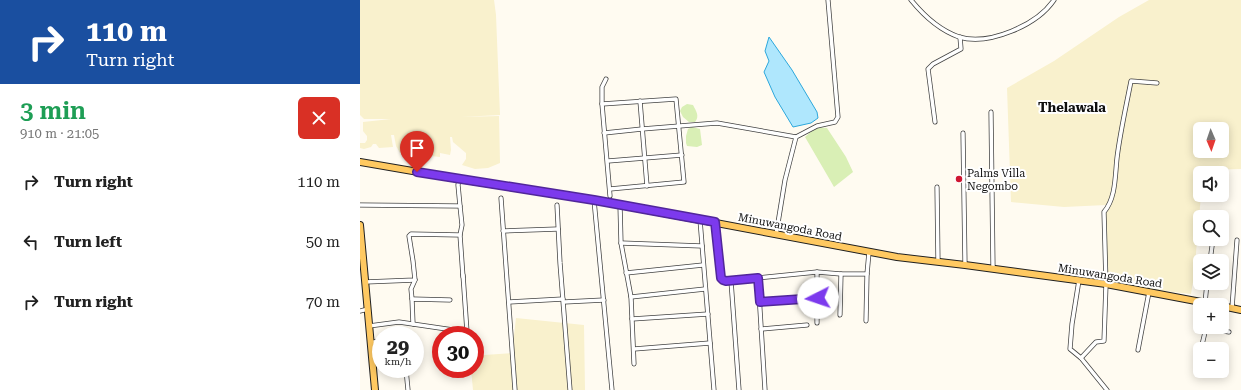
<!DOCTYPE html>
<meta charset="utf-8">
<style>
:root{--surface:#fff;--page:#f2f2f2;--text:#222;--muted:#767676}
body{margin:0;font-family:"Roboto Serif",serif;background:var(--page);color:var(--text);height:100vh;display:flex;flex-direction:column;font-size:15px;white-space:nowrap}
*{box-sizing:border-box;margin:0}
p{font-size:13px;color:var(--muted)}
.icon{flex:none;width:22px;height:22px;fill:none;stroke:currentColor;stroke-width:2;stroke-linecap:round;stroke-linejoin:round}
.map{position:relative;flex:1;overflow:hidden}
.sheet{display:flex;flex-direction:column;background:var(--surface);width:360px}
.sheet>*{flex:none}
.guide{background:#1a4fa0;color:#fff;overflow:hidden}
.needle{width:26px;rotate:178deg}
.controls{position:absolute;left:833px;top:122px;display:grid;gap:8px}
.controls a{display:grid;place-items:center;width:36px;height:36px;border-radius:6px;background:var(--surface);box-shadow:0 2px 10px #0003;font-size:20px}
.speed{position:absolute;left:12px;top:326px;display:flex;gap:8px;font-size:20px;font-weight:700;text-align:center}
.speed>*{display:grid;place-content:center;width:52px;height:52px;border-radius:50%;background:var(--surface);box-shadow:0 2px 10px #0003;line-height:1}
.speed small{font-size:10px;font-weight:400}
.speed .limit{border:6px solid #d22;background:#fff;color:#111}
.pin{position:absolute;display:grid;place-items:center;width:34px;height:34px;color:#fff;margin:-41px -17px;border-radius:50% 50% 50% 0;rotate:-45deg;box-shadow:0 0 4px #0007}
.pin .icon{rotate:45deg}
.me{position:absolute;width:44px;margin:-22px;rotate:266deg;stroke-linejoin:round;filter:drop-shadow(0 0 3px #0008)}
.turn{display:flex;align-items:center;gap:14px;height:84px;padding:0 20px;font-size:18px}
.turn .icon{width:52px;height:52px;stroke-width:2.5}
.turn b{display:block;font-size:28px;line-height:34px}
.round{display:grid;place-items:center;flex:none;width:42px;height:42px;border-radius:6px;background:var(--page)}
.head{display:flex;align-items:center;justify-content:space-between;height:68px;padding:0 20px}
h1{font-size:24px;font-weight:600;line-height:30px;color:#1e9e55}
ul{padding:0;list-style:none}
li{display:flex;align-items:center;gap:12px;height:60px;padding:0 20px}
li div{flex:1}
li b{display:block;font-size:15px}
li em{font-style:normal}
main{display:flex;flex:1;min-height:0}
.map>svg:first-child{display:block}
.farmland{fill:#f9f1cd;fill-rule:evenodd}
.green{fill:#d9efb5}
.water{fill:#afe7fd;stroke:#2da8dc}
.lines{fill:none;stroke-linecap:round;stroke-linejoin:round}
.minor-casing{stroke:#424242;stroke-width:5}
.primary-casing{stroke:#202020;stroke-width:8}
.minor{stroke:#fff;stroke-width:3.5}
.primary{stroke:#ffc961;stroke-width:6}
.route-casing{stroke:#51269a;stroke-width:10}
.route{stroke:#7c3aed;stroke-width:7}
.poi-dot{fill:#cf1631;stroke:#fff;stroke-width:1.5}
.labels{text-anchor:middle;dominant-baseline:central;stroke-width:4;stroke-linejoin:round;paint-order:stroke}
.poi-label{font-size:11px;fill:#0f0f0f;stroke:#fff;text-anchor:start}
.street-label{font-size:11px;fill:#0f0f0f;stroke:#fff}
.quarter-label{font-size:13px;font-weight:bold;fill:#0f0f0f;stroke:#fff}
</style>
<main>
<section class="sheet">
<div class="guide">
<div class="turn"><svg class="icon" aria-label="right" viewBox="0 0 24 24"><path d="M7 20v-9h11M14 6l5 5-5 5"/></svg><div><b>110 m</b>Turn right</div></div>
</div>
<div class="head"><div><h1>3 min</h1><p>910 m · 21:05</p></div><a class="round" style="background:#d93025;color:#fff"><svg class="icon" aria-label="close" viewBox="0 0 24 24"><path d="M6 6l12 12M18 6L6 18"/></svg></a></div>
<ul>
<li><svg class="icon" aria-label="right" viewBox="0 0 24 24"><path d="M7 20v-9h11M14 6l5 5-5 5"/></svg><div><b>Turn right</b></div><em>110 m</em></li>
<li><svg class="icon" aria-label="left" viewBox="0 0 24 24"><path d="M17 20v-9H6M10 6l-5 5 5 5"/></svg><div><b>Turn left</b></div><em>50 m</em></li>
<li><svg class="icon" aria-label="right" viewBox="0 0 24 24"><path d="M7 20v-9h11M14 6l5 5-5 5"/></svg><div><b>Turn right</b></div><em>70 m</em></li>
</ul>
</section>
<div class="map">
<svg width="881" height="390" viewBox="0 0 881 390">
<rect width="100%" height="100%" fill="#fffbf1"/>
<g class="farmland">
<polygon points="0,0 134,0 136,15 140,115 101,117 139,116 140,163 128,168 115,169 102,165 106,159 106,153 93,142 92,137 90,137 91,150 90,155 80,153 80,157 40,153 36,146 34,135 31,135 33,147 19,148 16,144 13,144 11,147 4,149 0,148 0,143 5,143 7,140 7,136 3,131 3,122 31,119 4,119 0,115"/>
<path d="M 789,0 L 881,0 L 881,169 L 845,170 L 845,173 L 840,173 L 840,195 L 841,195 L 834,276 L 831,294 L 796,290 L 747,281 L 746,205 L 704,207 L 651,202 L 647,88 L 694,61 L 759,17 ZM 840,129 L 862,129 L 862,151 L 840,151 Z"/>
<polygon points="156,318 224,325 225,390 113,390 111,369 115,369 115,361 124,355 152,353"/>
</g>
<g class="green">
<path d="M 327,104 L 333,105 C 336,111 340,116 335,122 L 329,122 L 323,117 L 320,111 L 322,107 Z"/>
<polygon points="332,127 340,129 342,145 337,147 327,146 326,143 326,136 328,129"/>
<polygon points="456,127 467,128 486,157 493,172 474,187 470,180 445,137"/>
</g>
<polygon class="water" points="409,37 432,70 457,112 458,118 451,123 433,127 415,97 404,72 409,61 405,51"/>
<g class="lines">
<defs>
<g id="minor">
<path d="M 551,0 C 564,16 579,30 599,37 C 629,46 677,25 694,0"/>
<polyline points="246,79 242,87 242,104 250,196"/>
<polyline points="280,101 287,186"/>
<polyline points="242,104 316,99 324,182 250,189"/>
<polyline points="631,112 633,268"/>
<polyline points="575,122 568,69 573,64 601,49 600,37"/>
<polyline points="244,133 282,129 357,123 436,137"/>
<polyline points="603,133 605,265"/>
<polyline points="248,161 322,155"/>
<polyline points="99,179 98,185 100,206"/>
<polyline points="577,187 578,262"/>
<polyline points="141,198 155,390"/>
<polyline points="234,200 252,390"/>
<polyline points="0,205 100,206 102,225 100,235"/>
<polyline points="197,205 200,263 210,390"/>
<polyline points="260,205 261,243 271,297 274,364"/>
<polyline points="340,220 354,390"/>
<polyline points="355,222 361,277 363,280 366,281 457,272 481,274 507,274 506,321"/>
<polyline points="143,231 198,229"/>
<polyline points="416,235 425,180 436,137 457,126 475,122 478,117 468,0"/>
<polyline points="261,243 342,246"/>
<polyline points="850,261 853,239"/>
<polyline points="266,273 343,265"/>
<polyline points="507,274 509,252"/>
<polyline points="398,278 405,390"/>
<polyline points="719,280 712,324 710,349 721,358 747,390"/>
<polyline points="371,281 379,390"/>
<polyline points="5,282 55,280 53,261 49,236 51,234 100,235 103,277"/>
<polyline points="271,297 345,289"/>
<polyline points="52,299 51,289 55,280"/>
<polyline points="149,302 203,299"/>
<polyline points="204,302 244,300"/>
<polyline points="400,302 458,298"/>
<polyline points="845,303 847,283"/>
<polyline points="872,308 877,240"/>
<polyline points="0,311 8,309"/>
<polyline points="480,315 481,274"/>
<polyline points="272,319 348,314"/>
<polyline points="457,323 457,272"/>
<polyline points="53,324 52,299 90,300"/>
<polyline points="9,326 39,322 107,332 103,275"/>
<polyline points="401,329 447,325"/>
<polyline points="11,343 21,340"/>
<polyline points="274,349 350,343"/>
<polyline points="841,349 846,328 869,332"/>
<polyline points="778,350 789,292"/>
<path d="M 721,358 L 736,342 L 744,341 L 746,284 L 744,212 C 756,198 755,176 757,158 C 760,133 766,107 771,81 L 797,83"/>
<polyline points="838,362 840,352"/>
<polyline points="46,369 48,390"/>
</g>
<g id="primary">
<polyline points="0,162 99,179 234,200 537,257 605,265 746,284 857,305"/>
<polyline points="0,225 15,390"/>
<polyline points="862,306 881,310"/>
</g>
</defs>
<use href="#minor" class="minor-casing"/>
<use href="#primary" class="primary-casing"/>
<use href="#minor" class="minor"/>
<use href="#primary" class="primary"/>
</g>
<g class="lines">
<defs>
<polyline id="route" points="57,172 234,200 355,222 361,278 363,280 366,281 398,278 400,302 458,298"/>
</defs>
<use href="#route" class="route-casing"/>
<use href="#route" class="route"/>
</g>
<circle class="poi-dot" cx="599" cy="179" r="4"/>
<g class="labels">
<g class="poi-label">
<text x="607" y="173">Palms Villa<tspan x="607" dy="13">Negombo</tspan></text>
</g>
<g class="street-label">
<text transform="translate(430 227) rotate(11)">Minuwangoda Road</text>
<text transform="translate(750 276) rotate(9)">Minuwangoda Road</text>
</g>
<g class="quarter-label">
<text x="712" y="107">Thelawala</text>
</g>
</g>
</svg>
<div class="controls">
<a><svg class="needle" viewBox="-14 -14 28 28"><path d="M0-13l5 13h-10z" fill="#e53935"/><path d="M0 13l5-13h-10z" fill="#767676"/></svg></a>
<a><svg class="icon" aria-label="sound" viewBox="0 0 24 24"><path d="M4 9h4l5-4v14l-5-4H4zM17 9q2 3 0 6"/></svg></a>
<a><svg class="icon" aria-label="search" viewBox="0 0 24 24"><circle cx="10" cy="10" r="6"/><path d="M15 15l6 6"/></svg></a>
<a><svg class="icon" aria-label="layers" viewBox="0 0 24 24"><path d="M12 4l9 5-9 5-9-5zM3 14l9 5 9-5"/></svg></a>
<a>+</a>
<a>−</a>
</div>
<div class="speed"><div>29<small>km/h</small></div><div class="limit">30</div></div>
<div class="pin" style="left:57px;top:172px;background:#d93025"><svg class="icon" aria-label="arrive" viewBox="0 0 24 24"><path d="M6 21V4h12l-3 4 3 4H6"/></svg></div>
<svg class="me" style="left:458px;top:298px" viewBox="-20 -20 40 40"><circle r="19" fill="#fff"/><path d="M0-13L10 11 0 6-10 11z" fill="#7c3aed"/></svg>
</div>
</main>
